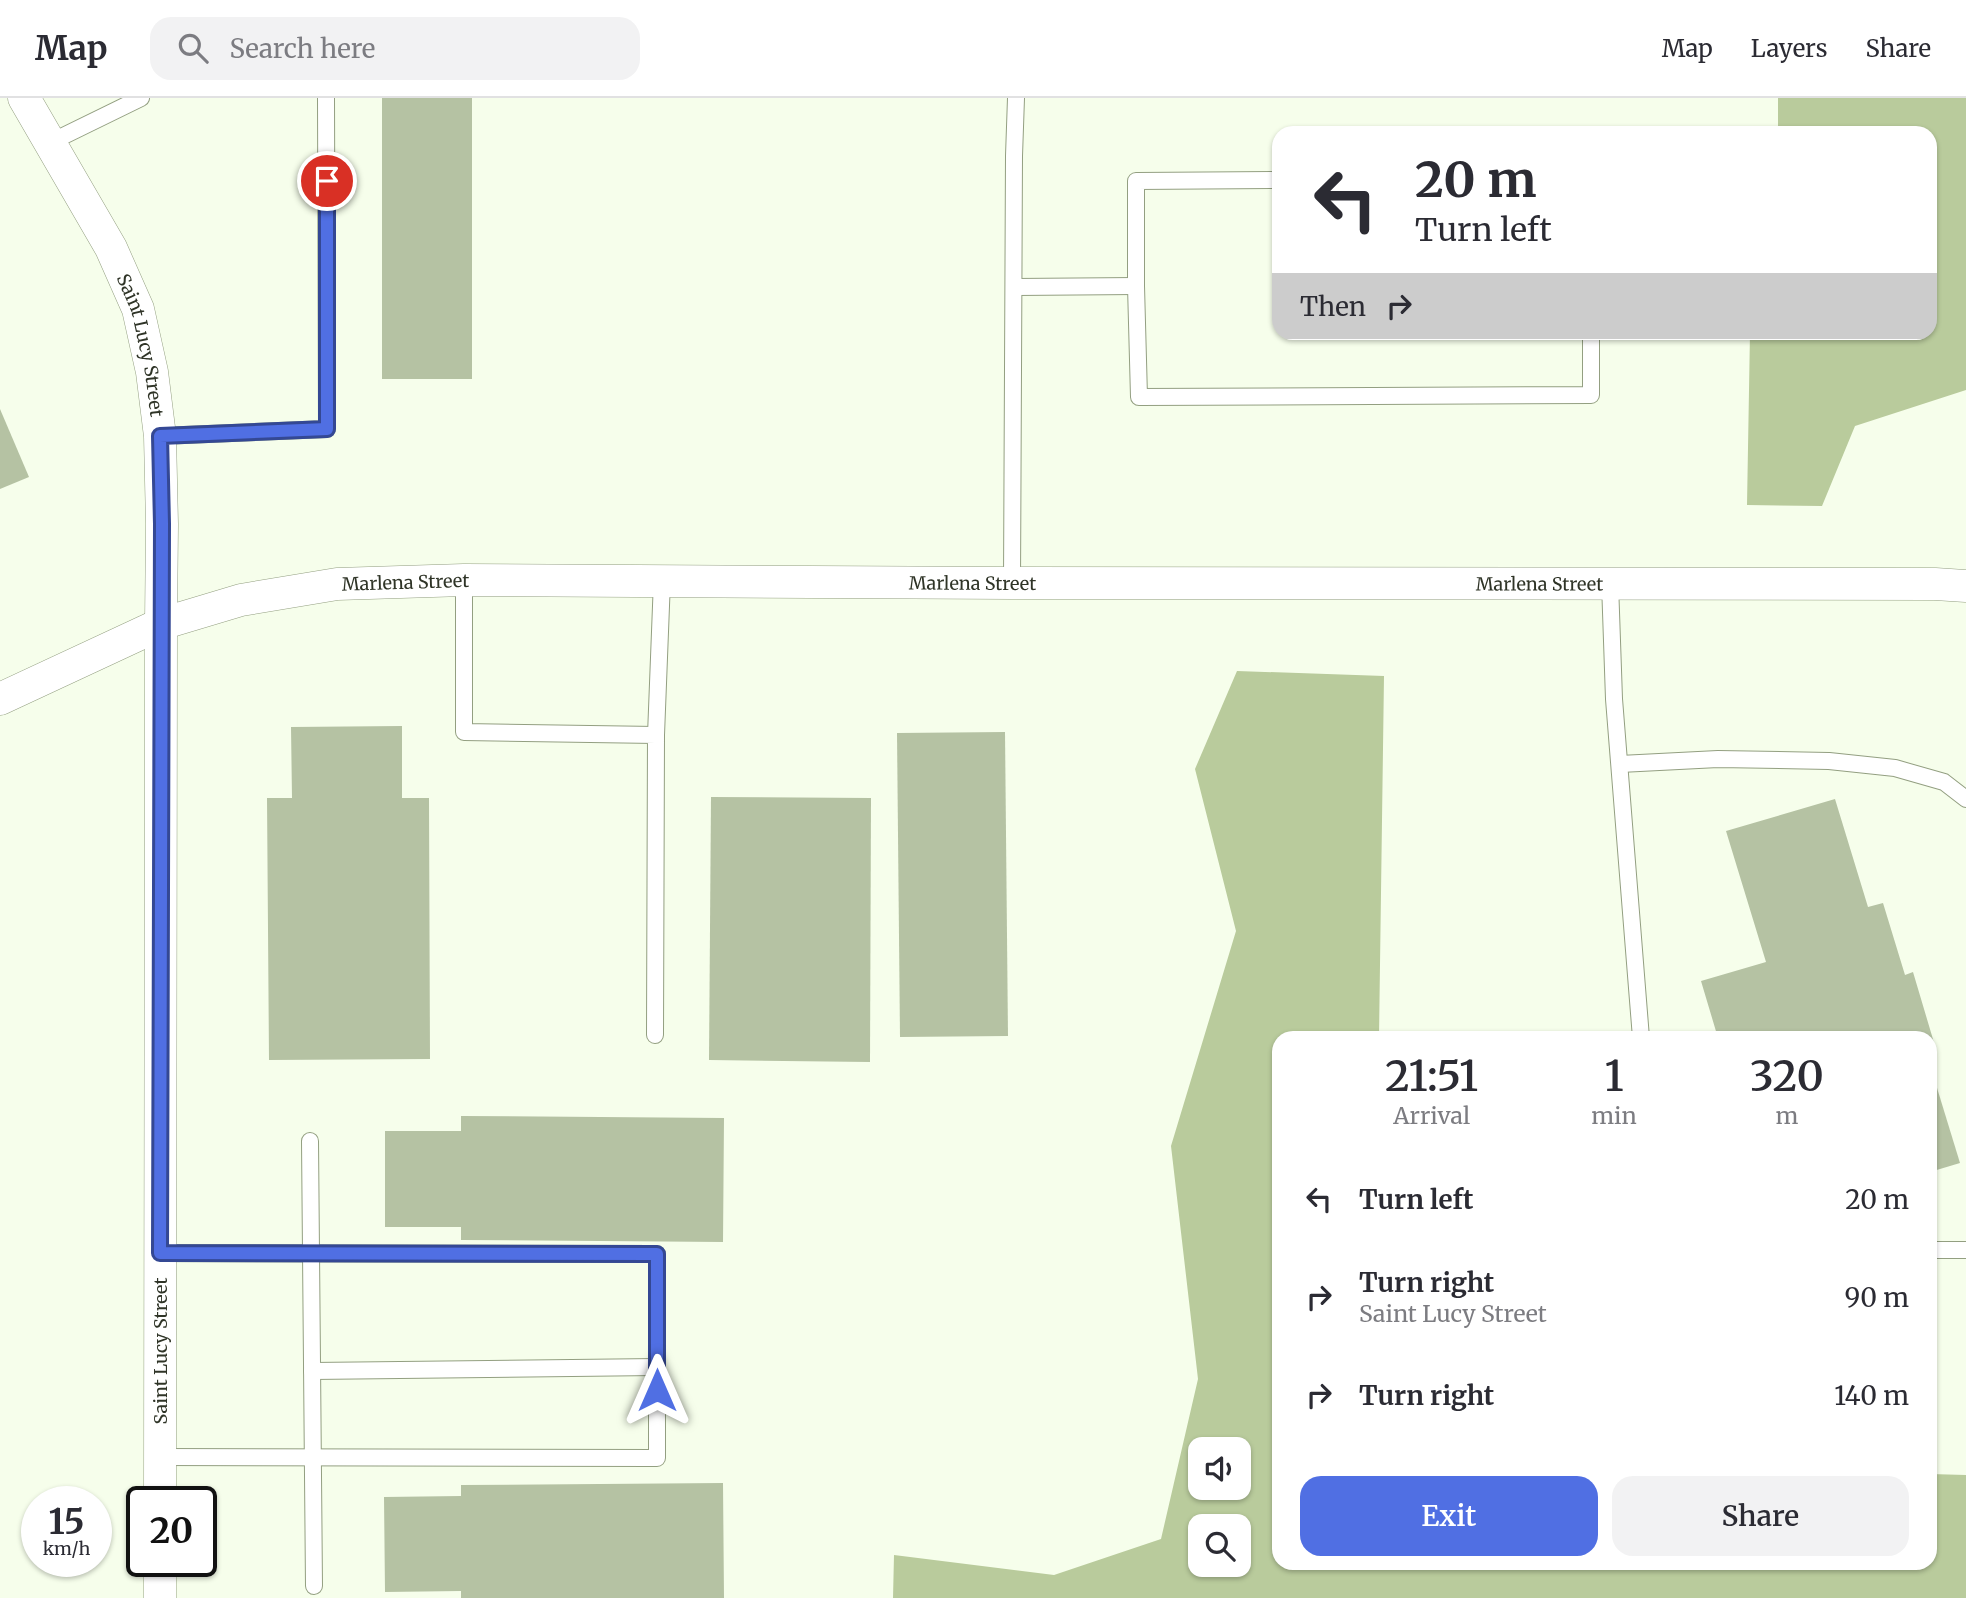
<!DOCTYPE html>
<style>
:root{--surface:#fff;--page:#f2f2f3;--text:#2b2b33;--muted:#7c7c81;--line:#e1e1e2;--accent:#506fe3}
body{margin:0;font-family:Merriweather,serif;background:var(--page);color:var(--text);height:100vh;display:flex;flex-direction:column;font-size:26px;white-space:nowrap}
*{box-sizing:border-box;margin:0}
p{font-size:23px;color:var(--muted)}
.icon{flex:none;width:38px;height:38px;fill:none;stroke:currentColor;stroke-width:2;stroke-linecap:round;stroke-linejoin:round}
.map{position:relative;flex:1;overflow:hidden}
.sheet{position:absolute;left:1272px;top:933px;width:665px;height:539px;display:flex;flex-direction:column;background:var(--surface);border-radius:21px;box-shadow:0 2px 5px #0004}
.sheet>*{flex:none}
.hud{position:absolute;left:1272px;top:28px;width:665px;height:214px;border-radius:21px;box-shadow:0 2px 5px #0004;background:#fff;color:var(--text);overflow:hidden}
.buttons{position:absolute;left:1188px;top:1339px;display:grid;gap:14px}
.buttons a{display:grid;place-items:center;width:63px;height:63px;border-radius:14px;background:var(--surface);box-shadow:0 2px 5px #0004;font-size:35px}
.speed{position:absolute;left:21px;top:1388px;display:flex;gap:14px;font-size:35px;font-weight:700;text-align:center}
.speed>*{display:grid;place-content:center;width:91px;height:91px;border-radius:50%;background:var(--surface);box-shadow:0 2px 5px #0004;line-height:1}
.speed small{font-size:18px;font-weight:400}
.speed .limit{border:4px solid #111;border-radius:10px;background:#fff;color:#111}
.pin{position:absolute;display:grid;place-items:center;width:60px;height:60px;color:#fff;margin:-30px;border:4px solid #fff;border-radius:50%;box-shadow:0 2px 7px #0007}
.me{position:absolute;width:77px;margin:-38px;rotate:0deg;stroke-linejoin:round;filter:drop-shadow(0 0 5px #0008)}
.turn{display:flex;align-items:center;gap:24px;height:147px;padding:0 28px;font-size:32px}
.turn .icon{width:91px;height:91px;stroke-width:2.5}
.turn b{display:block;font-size:49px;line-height:60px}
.then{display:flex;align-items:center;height:66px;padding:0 28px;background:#0003;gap:14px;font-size:26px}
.eta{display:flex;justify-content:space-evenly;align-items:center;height:119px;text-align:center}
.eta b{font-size:42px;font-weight:600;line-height:49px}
.primary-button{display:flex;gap:14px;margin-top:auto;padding:14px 28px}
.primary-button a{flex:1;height:80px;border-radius:21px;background:var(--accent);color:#fff;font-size:28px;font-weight:600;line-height:80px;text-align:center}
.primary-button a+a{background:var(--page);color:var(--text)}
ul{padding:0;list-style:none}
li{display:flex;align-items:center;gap:21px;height:98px;padding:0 28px}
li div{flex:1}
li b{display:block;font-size:26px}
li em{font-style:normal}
header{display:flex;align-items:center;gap:42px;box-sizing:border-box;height:98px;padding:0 35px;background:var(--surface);border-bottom:2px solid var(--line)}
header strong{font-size:33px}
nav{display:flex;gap:38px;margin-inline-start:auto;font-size:24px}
.search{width:490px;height:63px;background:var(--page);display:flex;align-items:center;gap:18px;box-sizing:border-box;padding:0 24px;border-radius:21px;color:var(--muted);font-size:26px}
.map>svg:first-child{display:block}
.forest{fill:#b9cb9c;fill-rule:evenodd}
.building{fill:#b5c2a3}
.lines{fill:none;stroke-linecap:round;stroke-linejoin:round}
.lane-casing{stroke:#939f81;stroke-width:18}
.street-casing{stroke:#939f81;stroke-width:33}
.lane{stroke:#fff;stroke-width:16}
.street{stroke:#fff;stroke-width:32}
.route-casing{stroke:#344894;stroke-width:18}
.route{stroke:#506fe3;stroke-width:12}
.labels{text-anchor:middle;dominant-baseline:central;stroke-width:6;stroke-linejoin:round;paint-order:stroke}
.street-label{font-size:18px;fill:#2f3427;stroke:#fff}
</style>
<header>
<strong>Map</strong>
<div class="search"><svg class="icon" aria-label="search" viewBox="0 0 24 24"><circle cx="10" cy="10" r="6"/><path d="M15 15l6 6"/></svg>Search here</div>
<nav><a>Map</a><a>Layers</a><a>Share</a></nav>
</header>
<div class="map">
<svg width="1966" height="1500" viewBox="0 0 1966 1500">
<rect width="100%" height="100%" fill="#f6feeb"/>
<g class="forest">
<polygon points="1778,0 1966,0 1966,292 1855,328 1822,408 1747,407 1750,235 1930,234 1930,35 1778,35"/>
<path d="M 1237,573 L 1384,578 L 1379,940 L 1279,940 L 1279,1465 L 1930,1465 L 1930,1376 L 1966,1377 L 1966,1500 L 893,1500 L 894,1457 L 1054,1477 L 1161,1441 L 1198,1281 L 1171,1048 L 1236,833 L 1195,671 ZM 1200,1351 L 1239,1351 L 1239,1390 L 1200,1390 ZM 1200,1428 L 1239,1428 L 1239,1466 L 1200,1466 Z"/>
</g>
<g class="building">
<rect x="382" y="0" width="90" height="281"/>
<polygon points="0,311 29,379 0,391"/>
<polygon points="402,628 402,700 429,700 430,961 269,962 267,700 292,700 291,629"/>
<polygon points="1005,634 1008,938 900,939 897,635"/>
<polygon points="711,699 871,700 870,964 709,962"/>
<polygon points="1835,701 1868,809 1883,805 1905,877 1913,874 1935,948 1930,949 1930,940 1718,940 1701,883 1766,864 1726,733"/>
<polygon points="1930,967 1960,1065 1930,1074"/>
<polygon points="461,1018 724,1020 723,1144 461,1142 461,1129 385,1129 385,1033 461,1033"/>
<polygon points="723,1385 724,1500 461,1500 461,1493 385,1494 384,1399 461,1398 461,1387"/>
</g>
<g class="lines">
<defs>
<g id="lane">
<polyline points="49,45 141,0"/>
<polyline points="1279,82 1136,83 1136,188 1139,299 1591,297 1591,234"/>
<polyline points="1014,189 1136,188"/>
<polyline points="160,338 327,331 326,0"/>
<polyline points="464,482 464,634 656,637 655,937"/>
<polyline points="1012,485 1014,58 1016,0"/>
<polyline points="1610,485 1614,601 1641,940"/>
<polyline points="656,637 662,482"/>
<polyline points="1620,666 1718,661 1829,663 1895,670 1944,684 1966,701"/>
<polyline points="310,1043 314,1488"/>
<polyline points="1930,1152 1966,1152"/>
<polyline points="160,1155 657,1156 657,1360 160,1359"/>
<polyline points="312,1273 657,1269"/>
</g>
<g id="street">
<path id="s1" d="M 24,0 L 111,150 L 138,211 L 152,274 L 160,338 L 162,426 L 161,526 L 160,1404"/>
<path id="s2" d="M 0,601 L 161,526 L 241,502 L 337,486 L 464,482 L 1012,485 L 1935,486 L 1966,488"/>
<polyline points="160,1463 160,1500"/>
</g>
</defs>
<use href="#lane" class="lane-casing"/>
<use href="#street" class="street-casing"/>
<use href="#lane" class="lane"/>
<use href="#street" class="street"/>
</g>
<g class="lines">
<defs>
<polyline id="route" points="327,83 327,331 160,338 162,426 160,1155 657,1156 657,1292"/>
</defs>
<use href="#route" class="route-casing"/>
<use href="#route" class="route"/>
</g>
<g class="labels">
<g class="street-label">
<text stroke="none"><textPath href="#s1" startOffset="276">Saint Lucy Street</textPath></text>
<text stroke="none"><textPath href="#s2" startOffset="427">Marlena Street</textPath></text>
<text stroke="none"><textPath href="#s2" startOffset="994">Marlena Street</textPath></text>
<text stroke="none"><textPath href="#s2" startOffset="1561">Marlena Street</textPath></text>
<text transform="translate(160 1253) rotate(-90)">Saint Lucy Street</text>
</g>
</g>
</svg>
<div class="buttons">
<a><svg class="icon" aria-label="sound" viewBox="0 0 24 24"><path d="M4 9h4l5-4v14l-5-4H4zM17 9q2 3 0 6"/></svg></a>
<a><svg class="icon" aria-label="search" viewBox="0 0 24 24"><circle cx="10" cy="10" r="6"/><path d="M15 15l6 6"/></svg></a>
</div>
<div class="speed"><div>15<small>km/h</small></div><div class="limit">20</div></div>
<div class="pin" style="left:327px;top:83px;background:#d93025"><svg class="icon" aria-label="arrive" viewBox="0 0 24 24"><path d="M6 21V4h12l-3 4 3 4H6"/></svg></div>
<svg class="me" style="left:657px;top:1292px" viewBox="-20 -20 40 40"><path d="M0-17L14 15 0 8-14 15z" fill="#506fe3" stroke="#fff" stroke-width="4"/></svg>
<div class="hud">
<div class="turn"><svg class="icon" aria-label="left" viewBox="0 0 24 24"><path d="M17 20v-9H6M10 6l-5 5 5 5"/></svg><div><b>20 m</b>Turn left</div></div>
<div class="then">Then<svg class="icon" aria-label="right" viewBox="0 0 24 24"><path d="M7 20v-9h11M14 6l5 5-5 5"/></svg></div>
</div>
<section class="sheet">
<div class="eta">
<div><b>21:51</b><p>Arrival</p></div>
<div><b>1</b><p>min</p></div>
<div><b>320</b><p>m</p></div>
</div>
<ul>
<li><svg class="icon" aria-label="left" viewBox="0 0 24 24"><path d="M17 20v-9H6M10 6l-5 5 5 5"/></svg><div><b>Turn left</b></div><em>20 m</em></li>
<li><svg class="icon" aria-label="right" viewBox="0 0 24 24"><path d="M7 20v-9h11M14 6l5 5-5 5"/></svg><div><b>Turn right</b><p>Saint Lucy Street</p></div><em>90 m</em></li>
<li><svg class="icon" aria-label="right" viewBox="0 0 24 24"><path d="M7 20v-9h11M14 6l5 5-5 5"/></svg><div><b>Turn right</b></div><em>140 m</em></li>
</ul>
<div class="primary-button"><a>Exit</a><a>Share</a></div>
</section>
</div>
